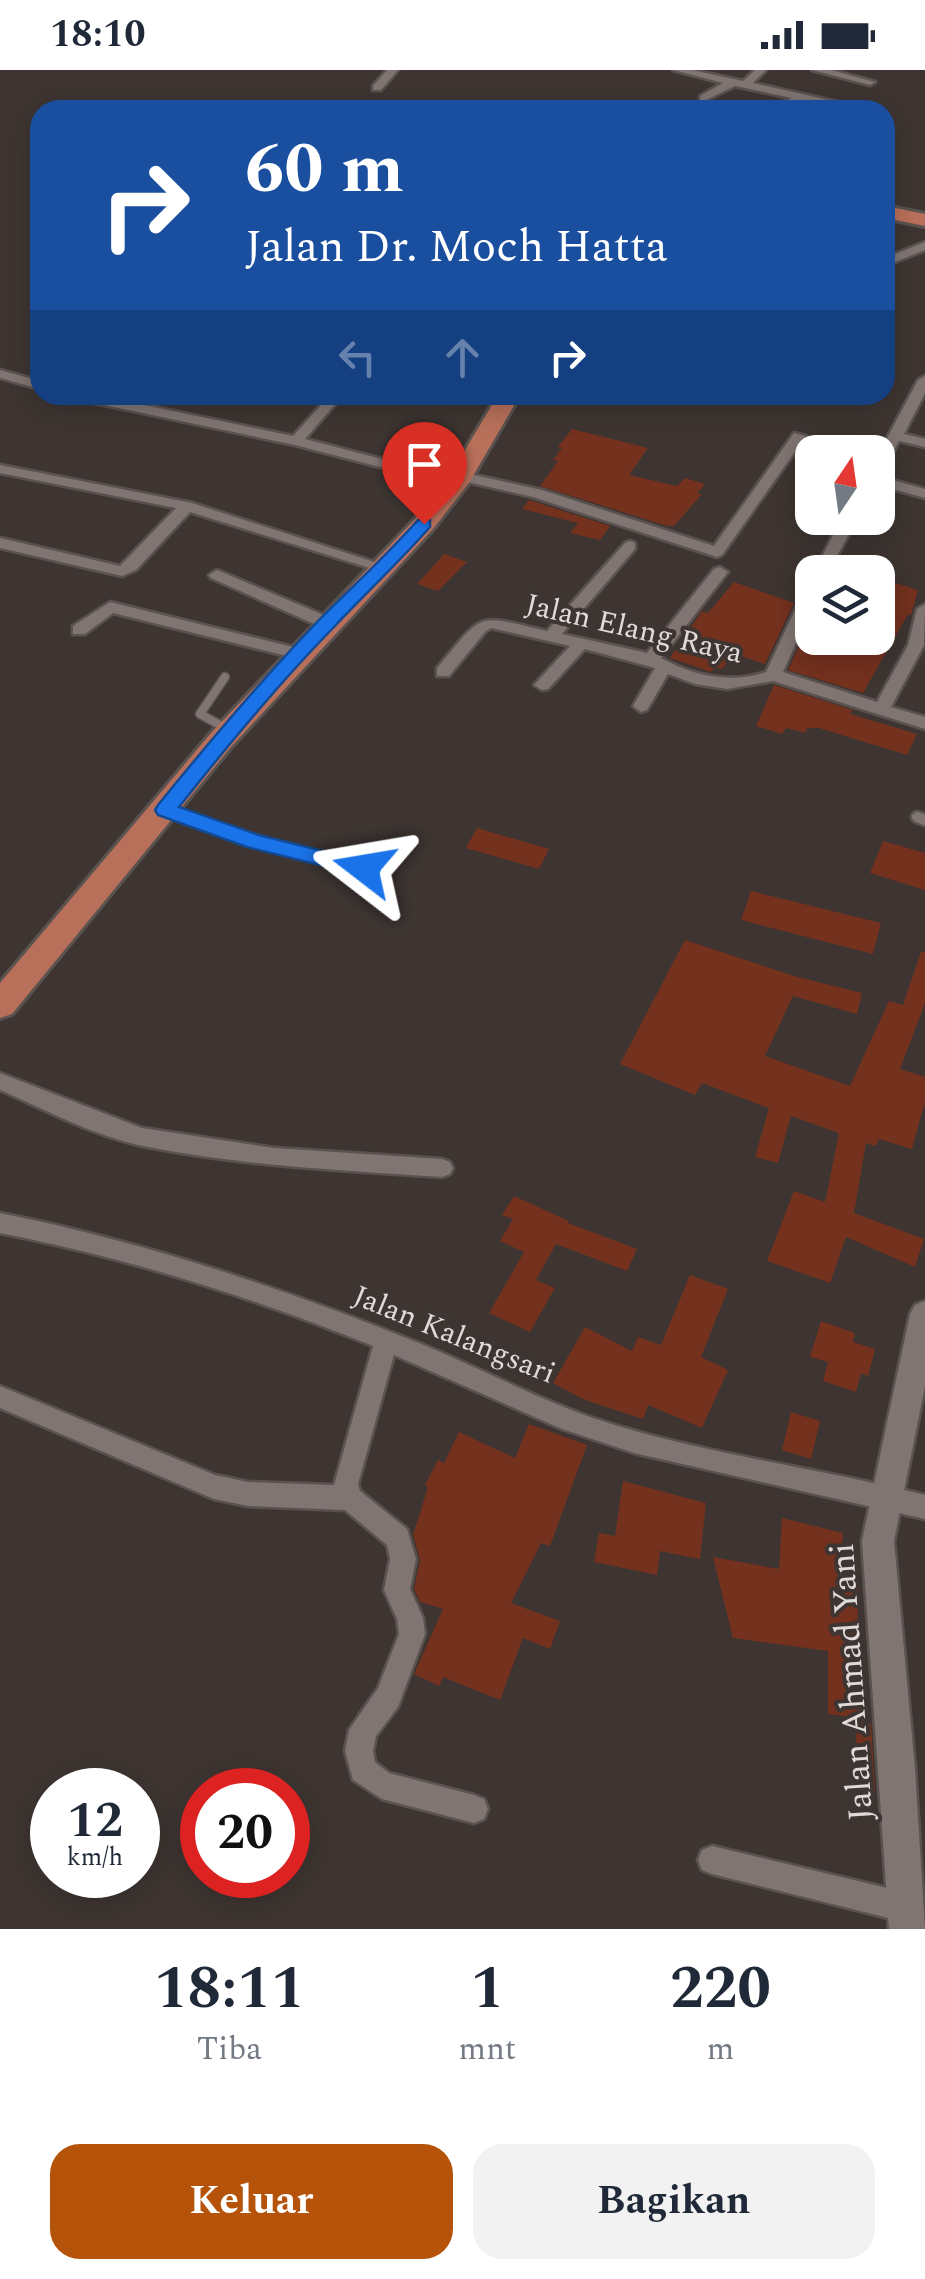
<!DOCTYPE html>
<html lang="id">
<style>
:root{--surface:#fff;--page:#f2f2f3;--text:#1f2937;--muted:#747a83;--accent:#b45309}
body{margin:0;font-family:Spectral,serif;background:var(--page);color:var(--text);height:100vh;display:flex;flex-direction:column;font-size:38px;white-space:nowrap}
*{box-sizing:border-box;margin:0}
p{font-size:32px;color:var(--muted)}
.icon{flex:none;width:55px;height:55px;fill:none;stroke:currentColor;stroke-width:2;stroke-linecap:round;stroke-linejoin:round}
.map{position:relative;height:1859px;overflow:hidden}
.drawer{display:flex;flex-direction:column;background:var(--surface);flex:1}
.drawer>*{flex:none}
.top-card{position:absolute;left:30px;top:30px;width:865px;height:305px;border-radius:30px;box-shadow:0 5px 25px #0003;background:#1a4fa0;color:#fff;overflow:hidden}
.needle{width:65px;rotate:13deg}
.fabs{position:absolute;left:795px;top:365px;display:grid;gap:20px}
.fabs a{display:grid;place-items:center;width:100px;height:100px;border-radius:20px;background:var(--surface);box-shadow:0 5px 25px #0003;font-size:50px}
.speed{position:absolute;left:30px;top:1698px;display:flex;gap:20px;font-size:50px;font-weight:700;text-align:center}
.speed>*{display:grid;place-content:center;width:130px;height:130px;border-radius:50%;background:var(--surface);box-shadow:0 5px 25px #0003;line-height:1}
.speed small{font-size:25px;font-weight:400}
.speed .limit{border:15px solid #d22;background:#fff;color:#111}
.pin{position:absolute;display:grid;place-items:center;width:85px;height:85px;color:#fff;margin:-102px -42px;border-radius:50% 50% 50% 0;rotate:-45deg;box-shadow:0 0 10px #0007}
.pin .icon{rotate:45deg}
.me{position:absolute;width:110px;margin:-55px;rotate:284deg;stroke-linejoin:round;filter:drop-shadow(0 0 8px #0008)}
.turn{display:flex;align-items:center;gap:35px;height:210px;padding:0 50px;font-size:45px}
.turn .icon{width:130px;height:130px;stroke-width:2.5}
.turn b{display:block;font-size:70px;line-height:85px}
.lanes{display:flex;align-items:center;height:95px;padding:0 50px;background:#0003;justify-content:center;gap:50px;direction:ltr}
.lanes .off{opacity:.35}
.eta{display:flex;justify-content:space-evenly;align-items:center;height:170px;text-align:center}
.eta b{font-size:60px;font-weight:700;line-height:70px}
.cta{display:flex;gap:20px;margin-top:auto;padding:20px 50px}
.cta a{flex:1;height:115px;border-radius:30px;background:var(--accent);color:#fff;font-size:40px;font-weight:700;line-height:115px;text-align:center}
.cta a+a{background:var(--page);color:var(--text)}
.status{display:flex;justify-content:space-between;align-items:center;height:70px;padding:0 50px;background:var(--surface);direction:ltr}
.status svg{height:28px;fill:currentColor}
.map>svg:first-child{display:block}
.building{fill:#74311e}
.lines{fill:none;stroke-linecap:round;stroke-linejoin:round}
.service-far1-casing{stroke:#59524f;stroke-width:11}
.service-casing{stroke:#59524f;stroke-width:15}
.minor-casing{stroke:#59524f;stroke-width:5}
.tertiary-casing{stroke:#59524f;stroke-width:5}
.trunk-casing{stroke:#59524f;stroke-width:6}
.service-far1{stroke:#807572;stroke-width:8}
.service{stroke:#807572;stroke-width:10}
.minor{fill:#807572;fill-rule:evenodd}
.tertiary{fill:#807572;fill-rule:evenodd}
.trunk{fill:#b8705a;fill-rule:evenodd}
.route{fill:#1a73e8;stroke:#114b97;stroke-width:2.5}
.labels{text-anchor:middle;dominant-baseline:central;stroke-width:8;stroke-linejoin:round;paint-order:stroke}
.street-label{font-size:30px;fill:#e0dad9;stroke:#3e3532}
.near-street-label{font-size:35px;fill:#e0dad9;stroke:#3e3532}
</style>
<div class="status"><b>18:10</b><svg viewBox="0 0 49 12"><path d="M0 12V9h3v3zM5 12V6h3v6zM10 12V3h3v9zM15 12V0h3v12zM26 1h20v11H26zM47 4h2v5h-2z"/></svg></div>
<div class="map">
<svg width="925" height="1859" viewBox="0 0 925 1859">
<rect width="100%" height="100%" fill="#3e3532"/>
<g class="building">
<polygon points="572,359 648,378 629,405 677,416 685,408 705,414 697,423 702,424 674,456 667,456 540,416 558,391 553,390 562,378 558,377"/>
<polygon points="529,430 532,431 610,456 600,470 570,463 578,453 522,439"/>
<polygon points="444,484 467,492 438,521 417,514"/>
<polygon points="886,510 918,520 911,545 908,544 863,623 788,600 805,562 829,571 831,568 878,568 878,537"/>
<polygon points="734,512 794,533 765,594 734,584 722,599 715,597 711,602 670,588 702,541 708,543"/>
<polygon points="774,615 853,640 850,644 917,664 907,685 819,658 807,658 805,663 786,658 782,664 756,656"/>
<polygon points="477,758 549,779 539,799 466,778"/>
<polygon points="883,771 925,783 925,820 870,803"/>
<polygon points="751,821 881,853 873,884 741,850"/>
<polygon points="685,870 794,906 862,923 857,944 793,926 765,986 850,1016 889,931 903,935 921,882 925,882 925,933 900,999 925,1007 925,1032 912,1079 879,1069 876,1076 866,1073 854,1143 924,1169 915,1197 846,1167 830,1213 767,1191 794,1121 825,1132 839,1063 791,1046 778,1093 755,1087 769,1038 702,1013 695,1025 620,994"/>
<polygon points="514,1126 569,1151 568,1153 637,1179 627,1201 556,1174 536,1210 555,1218 530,1262 489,1243 524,1182 500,1171 513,1149 502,1145"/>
<polygon points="690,1205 728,1219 701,1287 728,1300 702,1358 648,1335 643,1349 585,1330 553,1313 585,1257 632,1281 638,1267 661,1275"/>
<polygon points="821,1251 855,1263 853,1272 875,1279 868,1306 861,1303 856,1322 823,1311 828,1292 810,1287"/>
<polygon points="791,1342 820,1351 811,1389 782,1380"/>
<polygon points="529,1354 587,1375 550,1476 541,1473 511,1533 560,1551 550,1579 523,1568 500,1630 443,1607 439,1616 414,1604 443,1539 420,1532 414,1519 420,1490 413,1465 428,1417 425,1415 438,1390 444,1393 459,1362 515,1388"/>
<polygon points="623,1411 706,1433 700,1489 660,1481 657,1505 594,1492 599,1463 615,1466"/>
<polygon points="782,1448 843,1463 841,1510 859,1513 856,1589 864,1590 866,1649 828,1644 828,1581 733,1568 713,1487 779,1499"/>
<polygon points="857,1651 871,1654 875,1720 854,1715"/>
</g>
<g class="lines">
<defs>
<polyline id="service-far1" points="225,607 200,644 229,660"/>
<g id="service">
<polyline points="166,740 255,772 364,798"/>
<polyline points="917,747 925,750"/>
</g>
<g id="minor">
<polygon points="387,0 398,0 381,20 373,20 373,16"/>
<polygon points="673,0 692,0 743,11 755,0 766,0 753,13 860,37 854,40 805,30 781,40 767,40 792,28 735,16 704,31 700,30 700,26 723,13"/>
<polygon points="812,0 831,0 875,12 870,15"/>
<polygon points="479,36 489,38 490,40 474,40"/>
<polygon points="925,172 925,180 885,196 885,188"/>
<polygon points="0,300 40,311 40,319 0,308"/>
<polygon points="925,306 925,323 904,364 925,369 925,377 899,371 883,401 878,402 878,385 918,310"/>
<polygon points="69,325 96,325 293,366 330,325 343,325 305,369 455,408 456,403 461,402 542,420 714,476 794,363 806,366 722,485 717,487 533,427 463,411 462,416 457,417 295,375 76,329"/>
<polygon points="0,395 192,433 393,498 391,501 379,501 190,442 136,500 122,506 0,478 0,468 120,496 176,438 0,403"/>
<polygon points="878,406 925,419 925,428 878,415"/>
<polygon points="842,448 858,448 828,502 814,502"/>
<path d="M 630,471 L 635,473 L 635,479 L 562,564 L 647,583 L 714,499 L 720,497 L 728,502 L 661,588 C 694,606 730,614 766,602 L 804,521 L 812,516 L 812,537 L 783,602 L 877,632 L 908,575 L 917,539 L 925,534 L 924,575 L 891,637 L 925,647 L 925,659 L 773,611 L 727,619 L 695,614 L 668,604 L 647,640 L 641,642 L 633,636 L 655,598 L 585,579 L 548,619 L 542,620 L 534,615 L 570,576 L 491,558 L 486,561 L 449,606 L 437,606 L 437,598 C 485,541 474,544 547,561 L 625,473 Z"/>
<polygon points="217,500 333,549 335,553 333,557 321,557 211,508 209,505"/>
<polygon points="110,532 305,580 307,584 299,589 113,543 85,564 73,564 73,556"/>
<path d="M 0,1003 L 142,1058 L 274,1078 L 442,1089 L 450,1092 L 453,1098 L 450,1104 L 442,1107 C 342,1100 242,1096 143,1076 C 94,1066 46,1040 0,1020 Z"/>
<path d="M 0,1143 C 145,1172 282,1218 419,1273 C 478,1297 533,1327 593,1348 C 701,1384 815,1397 925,1425 L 925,1449 L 634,1383 L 562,1359 L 394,1285 L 358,1414 L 360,1421 L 407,1459 L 416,1489 L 410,1519 L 423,1548 L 425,1564 L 398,1637 L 376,1666 L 373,1681 L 375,1692 L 389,1703 L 474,1725 L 484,1729 L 488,1739 L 484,1749 L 474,1753 L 382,1729 L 353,1710 L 345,1681 L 349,1660 L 378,1618 L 399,1564 L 397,1549 L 384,1520 L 390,1489 L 387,1475 L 345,1440 L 248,1436 L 214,1429 L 0,1338 L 0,1316 L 215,1405 L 248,1412 L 334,1415 L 373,1276 C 252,1227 128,1188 0,1163 Z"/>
<polygon points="712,1776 908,1823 918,1828 923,1838 918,1848 908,1853 712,1804 702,1800 698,1790 702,1780"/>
</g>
<polygon id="tertiary" points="925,1231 925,1316 894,1471 915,1699 925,1859 889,1859 862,1471 910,1244 915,1235"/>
<g id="trunk">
<polygon points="885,136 925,144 925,156 885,148"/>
<polygon points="498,325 520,325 469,413 433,459 231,677 12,944 0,948 0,913 211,663 415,449 447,410"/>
</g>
</defs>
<use href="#service-far1" class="service-far1-casing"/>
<use href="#service" class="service-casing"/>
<use href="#minor" class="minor-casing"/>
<use href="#tertiary" class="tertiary-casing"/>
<use href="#trunk" class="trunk-casing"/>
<use href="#service-far1" class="service-far1"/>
<use href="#service" class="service"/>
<use href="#minor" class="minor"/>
<use href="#tertiary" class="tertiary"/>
<use href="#trunk" class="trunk"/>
</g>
<path class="route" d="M 424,449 L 430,450 L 430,457 C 399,492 366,523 334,557 C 279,613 228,675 179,737 L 259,765 L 371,793 L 374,798 L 371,804 L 364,806 L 247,777 L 158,745 L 155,740 L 158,735 C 210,671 263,608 320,549 C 353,516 387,485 418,450 Z"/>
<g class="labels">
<g class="street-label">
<text transform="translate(634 559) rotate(13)">Jalan Elang Raya</text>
<text transform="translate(454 1265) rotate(22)">Jalan Kalangsari</text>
</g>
<g class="near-street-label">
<text transform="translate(852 1612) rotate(-94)">Jalan Ahmad Yani</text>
</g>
</g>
</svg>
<div class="fabs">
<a><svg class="needle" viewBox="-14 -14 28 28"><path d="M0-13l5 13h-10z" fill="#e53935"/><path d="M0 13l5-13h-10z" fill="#747a83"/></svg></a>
<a><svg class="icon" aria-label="layers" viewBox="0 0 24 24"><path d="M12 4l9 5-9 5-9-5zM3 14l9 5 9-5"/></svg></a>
</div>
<div class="speed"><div>12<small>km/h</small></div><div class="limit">20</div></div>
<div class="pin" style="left:424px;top:454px;background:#d93025"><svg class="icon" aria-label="arrive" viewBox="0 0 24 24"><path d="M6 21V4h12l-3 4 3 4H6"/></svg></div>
<svg class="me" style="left:364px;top:798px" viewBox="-20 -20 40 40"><path d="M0-17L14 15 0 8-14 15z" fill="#1a73e8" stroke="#fff" stroke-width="4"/></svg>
<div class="top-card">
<div class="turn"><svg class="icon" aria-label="right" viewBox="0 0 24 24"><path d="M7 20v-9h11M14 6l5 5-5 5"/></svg><div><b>60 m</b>Jalan Dr. Moch Hatta</div></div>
<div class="lanes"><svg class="icon off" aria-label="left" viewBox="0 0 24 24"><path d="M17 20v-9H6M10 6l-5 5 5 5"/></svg><svg class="icon off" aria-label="ahead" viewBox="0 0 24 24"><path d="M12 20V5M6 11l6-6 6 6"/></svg><svg class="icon" aria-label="right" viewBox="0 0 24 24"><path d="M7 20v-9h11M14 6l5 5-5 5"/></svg></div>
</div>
</div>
<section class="drawer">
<div class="eta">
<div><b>18:11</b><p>Tiba</p></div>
<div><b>1</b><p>mnt</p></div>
<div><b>220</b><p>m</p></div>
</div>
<div class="cta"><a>Keluar</a><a>Bagikan</a></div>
</section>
